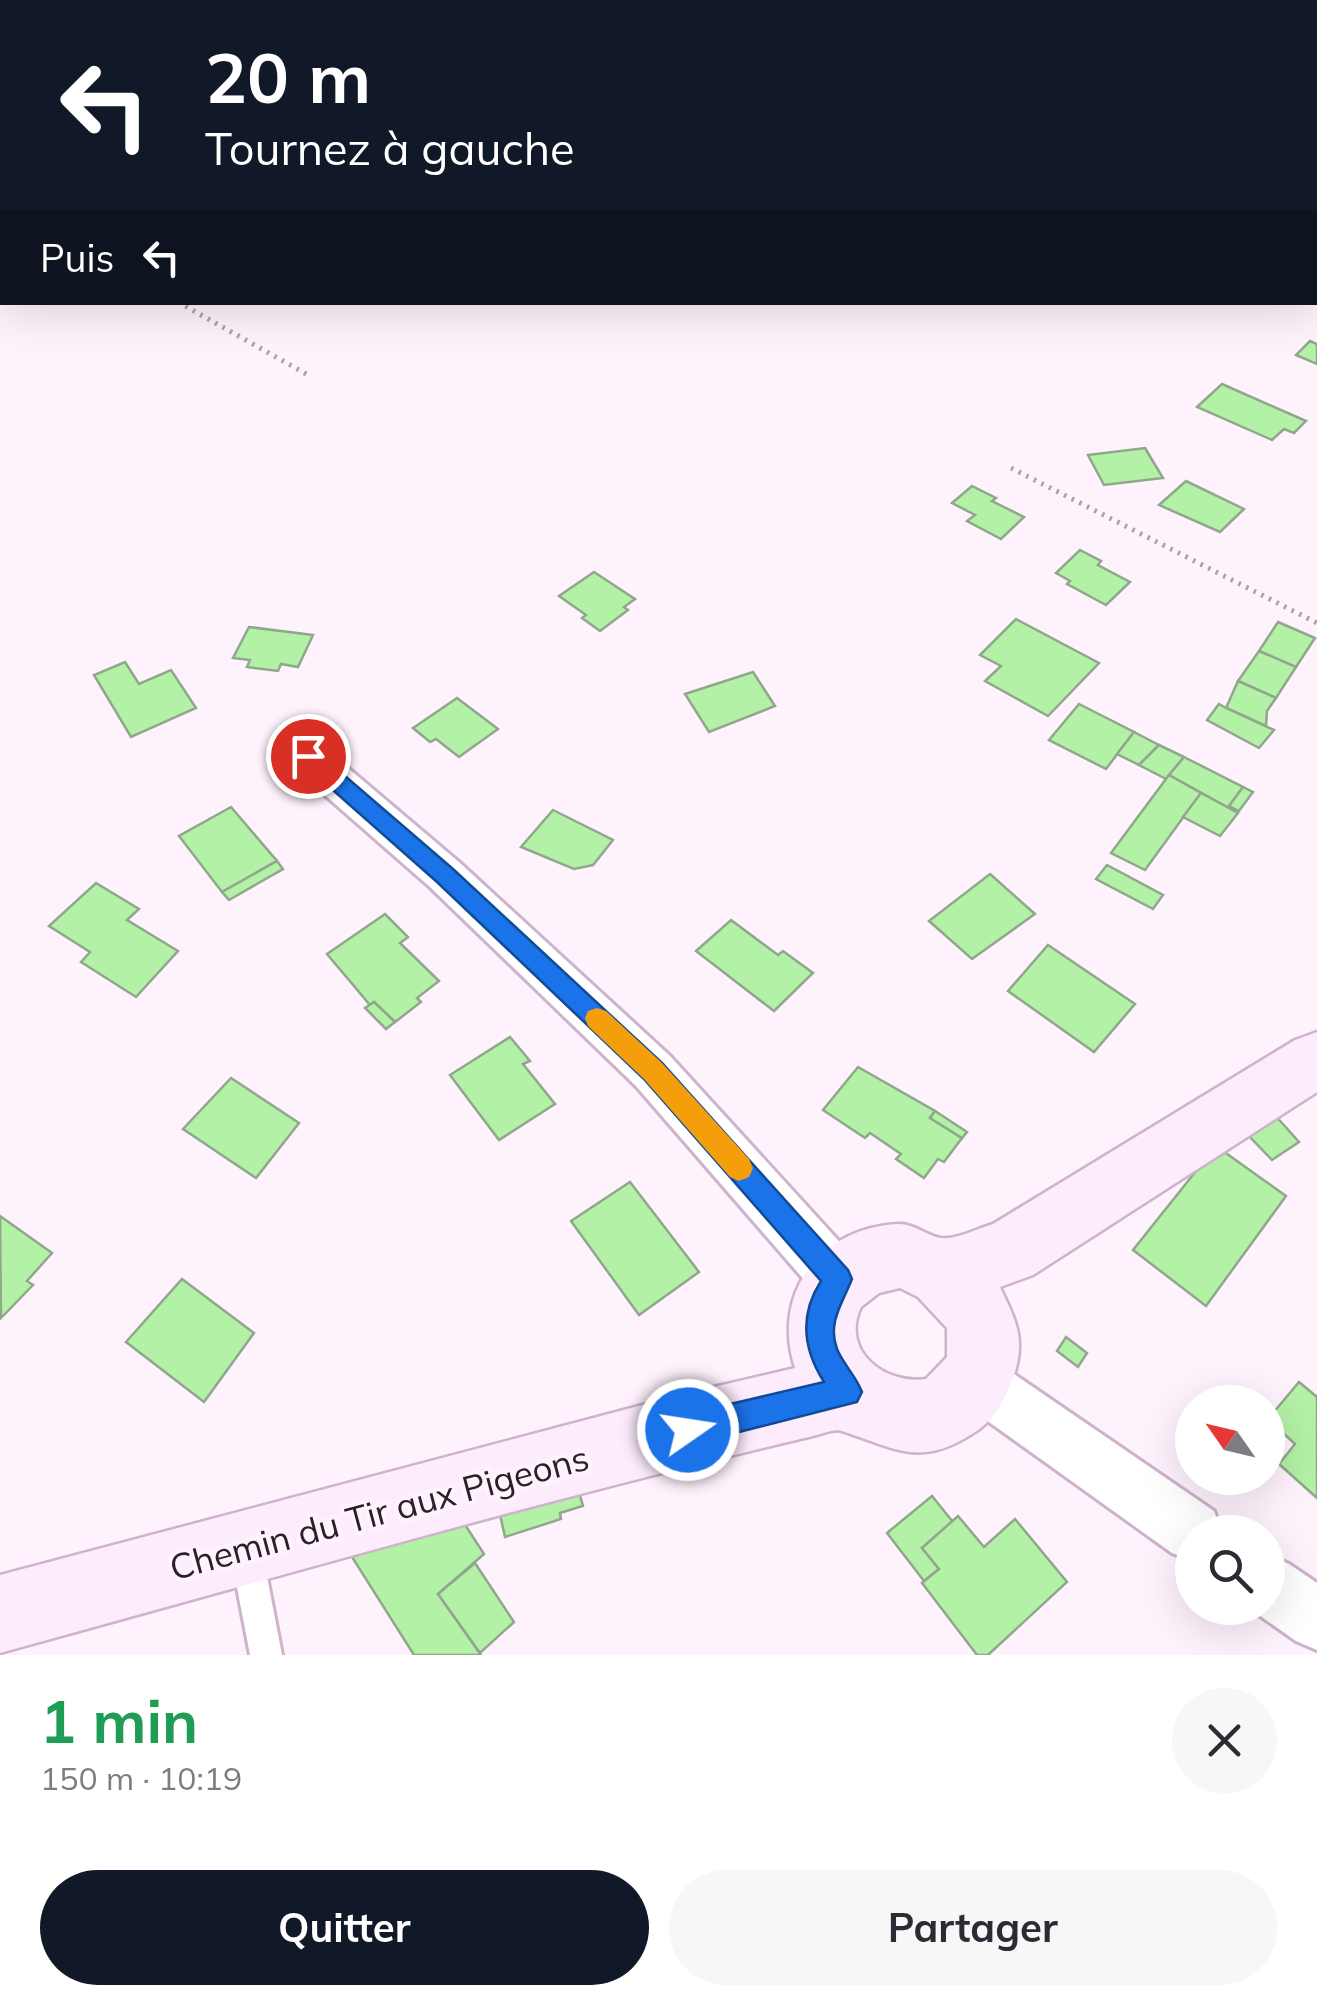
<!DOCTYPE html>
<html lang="fr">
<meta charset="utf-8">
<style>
:root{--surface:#fff;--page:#f7f7f7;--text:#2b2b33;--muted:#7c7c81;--accent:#111827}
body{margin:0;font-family:Mulish,sans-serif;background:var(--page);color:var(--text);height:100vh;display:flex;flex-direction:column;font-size:38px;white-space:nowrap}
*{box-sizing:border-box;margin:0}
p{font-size:32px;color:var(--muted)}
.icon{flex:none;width:55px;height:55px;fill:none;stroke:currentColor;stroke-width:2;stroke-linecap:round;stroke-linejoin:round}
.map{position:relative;height:1655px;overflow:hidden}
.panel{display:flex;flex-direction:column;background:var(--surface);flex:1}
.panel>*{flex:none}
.banner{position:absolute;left:0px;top:0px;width:1318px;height:305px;box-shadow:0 10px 40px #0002;background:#111827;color:#fff;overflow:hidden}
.needle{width:65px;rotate:304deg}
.buttons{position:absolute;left:1175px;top:1385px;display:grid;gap:20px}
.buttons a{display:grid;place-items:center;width:110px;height:110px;border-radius:50%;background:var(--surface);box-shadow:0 10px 40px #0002;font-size:50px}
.pin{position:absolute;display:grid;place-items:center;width:85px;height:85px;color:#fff;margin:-42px;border:5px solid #fff;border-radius:50%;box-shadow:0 2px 10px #0007}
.me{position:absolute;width:110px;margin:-55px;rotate:77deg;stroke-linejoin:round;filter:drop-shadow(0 0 8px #0008)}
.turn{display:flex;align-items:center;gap:35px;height:210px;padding:0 40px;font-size:45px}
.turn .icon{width:130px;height:130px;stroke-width:2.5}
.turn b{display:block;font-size:70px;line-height:85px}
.then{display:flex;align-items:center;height:95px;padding:0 40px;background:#0003;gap:20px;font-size:38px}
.round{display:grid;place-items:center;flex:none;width:105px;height:105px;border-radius:52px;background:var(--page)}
.overview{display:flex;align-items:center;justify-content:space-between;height:170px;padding:0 40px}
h1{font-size:60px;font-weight:700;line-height:75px;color:#1e9e55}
.action{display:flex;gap:20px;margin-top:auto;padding:20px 40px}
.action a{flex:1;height:115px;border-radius:60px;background:var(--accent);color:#fff;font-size:40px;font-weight:700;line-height:115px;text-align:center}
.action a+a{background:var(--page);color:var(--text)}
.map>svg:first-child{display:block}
.building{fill:#b3f1a6;stroke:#91a78c;stroke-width:2.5}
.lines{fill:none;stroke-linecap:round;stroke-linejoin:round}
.lane-casing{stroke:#ceb3cc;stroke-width:6}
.street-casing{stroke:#ceb3cc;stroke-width:6}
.secondary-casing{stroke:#ceb3cc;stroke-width:5}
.path-far1{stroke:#aba1aa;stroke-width:4;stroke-dasharray:1 5;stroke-linecap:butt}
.path{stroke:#aba1aa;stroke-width:5;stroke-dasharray:2.5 6;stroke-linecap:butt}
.lane{fill:#fff;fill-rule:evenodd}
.street{fill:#fff;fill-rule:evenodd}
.secondary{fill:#fdecfc;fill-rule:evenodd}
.route{fill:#1a73e8;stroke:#114b97;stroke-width:2.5}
.slow{fill:#f59e0b}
.labels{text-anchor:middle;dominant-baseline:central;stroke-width:9;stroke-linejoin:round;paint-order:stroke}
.near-street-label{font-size:35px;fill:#2a2029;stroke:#fef3fd}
</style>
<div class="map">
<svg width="1317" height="1655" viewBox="0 0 1317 1655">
<rect width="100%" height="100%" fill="#fef3fd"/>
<g class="building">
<polygon points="1310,341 1317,344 1317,364 1296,355"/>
<polygon points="1222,384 1306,421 1294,433 1284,429 1272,440 1197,407"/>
<polygon points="1145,448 1163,478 1104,485 1088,455"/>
<polygon points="1186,481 1244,509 1220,532 1159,505"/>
<polygon points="972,486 996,498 992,501 1024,517 1001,539 967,521 975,515 952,503"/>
<polygon points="1080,550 1101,561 1098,565 1130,582 1106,605 1067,584 1070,581 1056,573"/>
<polygon points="594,572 635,599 624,607 628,610 600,631 582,618 586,615 559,596"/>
<polygon points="1016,619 1099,663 1048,716 985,681 1001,666 980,655"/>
<polygon points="1278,622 1315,638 1296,667 1259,651"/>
<polygon points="249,627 313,635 298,667 281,664 278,671 247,667 250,660 233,658"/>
<polygon points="1259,651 1296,667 1276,698 1238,681"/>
<polygon points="125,662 139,684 171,670 196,708 131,737 94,675"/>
<polygon points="753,672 775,706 709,732 685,694"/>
<polygon points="1238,681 1276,698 1267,711 1266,726 1226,708"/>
<polygon points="457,698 498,729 459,757 436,739 430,742 413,728"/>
<polygon points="1079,704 1134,732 1106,769 1049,740"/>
<polygon points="1219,704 1226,708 1274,730 1259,748 1207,720"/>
<polygon points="1134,732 1159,745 1139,765 1117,754"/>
<polygon points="1159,745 1184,757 1166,779 1139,765"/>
<polygon points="1184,757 1243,787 1229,806 1238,813 1169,775"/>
<polygon points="1169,775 1201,793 1145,870 1111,853"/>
<polygon points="1243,787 1253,792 1239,811 1229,806"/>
<polygon points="1201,793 1238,813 1220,836 1183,817"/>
<polygon points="231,807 277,861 222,892 179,836"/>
<polygon points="553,810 613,840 593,865 574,869 521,847"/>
<polygon points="277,861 283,869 229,900 222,892"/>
<polygon points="1107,865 1163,895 1153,909 1096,879"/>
<polygon points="990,874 1035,914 972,959 929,921"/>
<polygon points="96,883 139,909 127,920 178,951 136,997 81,962 90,952 49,926"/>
<polygon points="385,914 408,937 400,943 439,981 417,998 421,1002 395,1022 374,1002 370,1005 327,954"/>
<polygon points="731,920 778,955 783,951 813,973 774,1011 696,951"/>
<polygon points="1048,945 1135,1004 1094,1052 1008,991"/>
<polygon points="374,1002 395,1022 386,1029 365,1008"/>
<polygon points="510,1037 530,1061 523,1064 555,1104 499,1140 450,1075"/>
<polygon points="858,1067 935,1111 930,1118 962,1138 944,1162 938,1159 924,1178 896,1159 901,1154 870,1133 865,1138 823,1110"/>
<polygon points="231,1078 299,1123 256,1178 183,1129"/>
<polygon points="935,1111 967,1132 962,1138 930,1118"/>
<polygon points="1274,1114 1299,1142 1272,1160 1246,1133"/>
<polygon points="1216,1146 1286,1196 1206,1306 1133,1250"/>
<polygon points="630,1182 699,1272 639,1315 571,1221"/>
<polygon points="0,1216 52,1253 27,1281 33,1285 1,1318"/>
<polygon points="182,1279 254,1333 204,1402 126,1342"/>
<polygon points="1066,1337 1087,1353 1078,1367 1057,1351"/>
<polygon points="1299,1382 1317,1397 1317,1498 1279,1464 1295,1444 1268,1419"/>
<polygon points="578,1488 583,1506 560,1513 561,1519 505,1537 499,1510"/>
<polygon points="932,1496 953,1522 922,1548 939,1569 924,1581 887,1533"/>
<polygon points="958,1516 984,1547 1015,1519 1067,1582 988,1655 977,1655 922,1583 939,1569 922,1548"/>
<polygon points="462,1520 484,1554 438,1594 481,1655 414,1655 352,1557"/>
<polygon points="475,1563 514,1622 480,1653 438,1594"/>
</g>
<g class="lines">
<defs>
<polygon id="lane" points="247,1540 258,1545 263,1556 282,1655 250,1655 231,1556 236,1545"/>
<g id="street">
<rect x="0" y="51" width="2" height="14"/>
<polygon points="308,742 322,746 460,863 670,1056 857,1261 864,1279 857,1297 838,1304 819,1297 636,1086 430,887 294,768 288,757 294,746"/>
<polygon points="976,1352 995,1361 1214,1511 1222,1532 1192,1532 1192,1561 1172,1553 957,1399 948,1380 957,1361"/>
<polygon points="1268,1555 1289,1564 1317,1583 1317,1650 1296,1641 1249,1608 1268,1608"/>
</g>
<path id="secondary" d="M 1317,1032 L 1317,1092 L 1033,1275 L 1000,1287 C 1008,1305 1019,1324 1019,1344 C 1020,1372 1001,1414 978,1430 C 921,1469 897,1449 842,1431 C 835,1428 822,1434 813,1436 C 540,1500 271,1579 0,1653 L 0,1575 L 688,1393 L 795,1368 C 771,1294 819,1228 898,1224 C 913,1223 927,1236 941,1238 C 956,1240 979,1228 993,1224 L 1295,1040 ZM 900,1288 L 918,1297 L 947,1328 L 947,1357 L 926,1379 C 885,1385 840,1351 861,1307 L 879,1293 Z"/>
</defs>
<use href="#lane" class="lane-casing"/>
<use href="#street" class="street-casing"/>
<use href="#secondary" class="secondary-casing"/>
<polyline class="path-far1" points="1102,0 1110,2"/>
<g class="path">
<polyline points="178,302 308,375"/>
<polyline points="1011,468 1317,623"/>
</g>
<use href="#lane" class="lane"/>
<use href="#street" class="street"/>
<use href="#secondary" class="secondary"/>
</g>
<path class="route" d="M 308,748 L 316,751 L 453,869 L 662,1063 L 848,1270 L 852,1279 C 843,1302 827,1323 837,1349 C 843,1364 856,1376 862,1392 L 857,1402 L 688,1445 L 677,1440 L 673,1430 L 677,1419 L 688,1414 L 824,1382 C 803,1349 799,1315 821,1281 L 644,1079 L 437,882 L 301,762 L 297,756 L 301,751 Z"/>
<polygon class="slow" points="597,1008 606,1011 662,1063 749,1159 753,1168 749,1177 739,1181 730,1177 644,1079 588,1026 585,1018 588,1011"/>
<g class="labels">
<g class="near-street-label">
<text transform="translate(379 1512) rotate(-15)">Chemin du Tir aux Pigeons</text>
</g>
</g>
</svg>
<div class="buttons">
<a><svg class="needle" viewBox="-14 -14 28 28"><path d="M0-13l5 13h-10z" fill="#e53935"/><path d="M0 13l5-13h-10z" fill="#7c7c81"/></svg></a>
<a><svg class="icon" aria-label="search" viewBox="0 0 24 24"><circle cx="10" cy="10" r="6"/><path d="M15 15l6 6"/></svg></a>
</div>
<div class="pin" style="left:308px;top:756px;background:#d93025"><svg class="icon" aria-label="arrive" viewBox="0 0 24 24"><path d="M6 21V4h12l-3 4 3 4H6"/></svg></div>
<svg class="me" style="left:688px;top:1430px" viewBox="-20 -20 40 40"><circle r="17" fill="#1a73e8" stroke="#fff" stroke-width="3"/><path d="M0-11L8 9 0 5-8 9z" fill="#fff"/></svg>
<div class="banner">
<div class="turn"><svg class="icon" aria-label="left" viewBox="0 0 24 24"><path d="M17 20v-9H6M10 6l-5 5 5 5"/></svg><div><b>20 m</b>Tournez à gauche</div></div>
<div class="then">Puis<svg class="icon" aria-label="left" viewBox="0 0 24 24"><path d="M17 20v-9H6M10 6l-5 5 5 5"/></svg></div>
</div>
</div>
<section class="panel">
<div class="overview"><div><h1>1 min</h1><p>150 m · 10:19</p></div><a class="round"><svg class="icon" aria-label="close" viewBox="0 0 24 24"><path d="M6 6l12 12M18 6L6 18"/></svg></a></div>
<div class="action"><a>Quitter</a><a>Partager</a></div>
</section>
